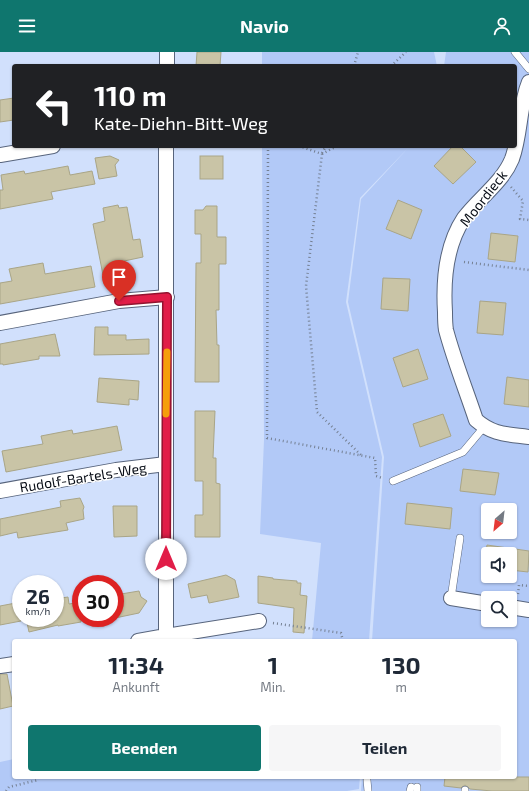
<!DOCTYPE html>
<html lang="de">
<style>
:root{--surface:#fff;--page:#f6f6f7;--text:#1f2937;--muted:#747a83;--accent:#0f766e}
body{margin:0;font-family:"Exo 2",sans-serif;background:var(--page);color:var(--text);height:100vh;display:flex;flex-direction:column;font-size:15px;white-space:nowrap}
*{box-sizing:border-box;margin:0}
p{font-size:13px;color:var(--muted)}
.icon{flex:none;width:22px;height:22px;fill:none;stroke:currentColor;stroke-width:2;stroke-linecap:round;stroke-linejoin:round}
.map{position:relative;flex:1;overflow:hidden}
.details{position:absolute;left:12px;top:587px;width:505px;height:140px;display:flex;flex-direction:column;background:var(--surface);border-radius:4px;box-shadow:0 1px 3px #0004}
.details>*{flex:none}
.top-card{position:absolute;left:12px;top:12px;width:505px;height:84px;border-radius:4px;box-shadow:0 1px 3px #0004;background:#202124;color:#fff;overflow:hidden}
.needle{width:26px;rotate:208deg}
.fabs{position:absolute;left:481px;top:451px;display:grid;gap:8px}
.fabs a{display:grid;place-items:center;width:36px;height:36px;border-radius:4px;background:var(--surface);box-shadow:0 1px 3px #0004;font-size:20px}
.speed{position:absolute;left:12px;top:523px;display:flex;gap:8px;font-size:20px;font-weight:700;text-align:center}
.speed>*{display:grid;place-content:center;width:52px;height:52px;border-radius:50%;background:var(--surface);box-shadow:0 1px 3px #0004;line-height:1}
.speed small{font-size:10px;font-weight:400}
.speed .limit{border:6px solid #d22;background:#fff;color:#111}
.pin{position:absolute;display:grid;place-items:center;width:34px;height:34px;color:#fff;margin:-41px -17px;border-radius:50% 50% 50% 0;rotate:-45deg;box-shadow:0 0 4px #0007}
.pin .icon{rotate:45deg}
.me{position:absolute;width:44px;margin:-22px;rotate:0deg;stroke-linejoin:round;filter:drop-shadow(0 0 3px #0008)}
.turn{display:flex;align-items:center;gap:14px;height:84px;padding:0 16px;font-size:18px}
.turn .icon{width:52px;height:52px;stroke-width:2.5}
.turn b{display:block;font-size:28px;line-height:34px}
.eta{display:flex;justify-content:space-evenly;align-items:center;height:68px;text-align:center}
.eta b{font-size:24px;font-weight:700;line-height:28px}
.action{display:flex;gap:8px;margin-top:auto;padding:8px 16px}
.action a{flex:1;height:46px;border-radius:4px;background:var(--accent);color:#fff;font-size:16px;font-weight:700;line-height:46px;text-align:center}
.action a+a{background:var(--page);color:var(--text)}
header{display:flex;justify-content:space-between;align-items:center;height:52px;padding:0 16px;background:var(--accent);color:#fff;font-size:18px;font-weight:700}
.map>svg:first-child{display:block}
.green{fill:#b2c9f7;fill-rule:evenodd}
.building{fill:#c9c4a6;stroke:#a9a587}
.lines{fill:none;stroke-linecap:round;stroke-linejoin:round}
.service-casing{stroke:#57647c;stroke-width:8}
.minor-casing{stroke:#57647c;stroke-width:16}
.path{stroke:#758093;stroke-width:2.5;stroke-dasharray:1 3;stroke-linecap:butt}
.service{stroke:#fff;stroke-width:7}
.minor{stroke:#fff;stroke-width:14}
.route-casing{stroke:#92132f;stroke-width:10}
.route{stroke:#e11d48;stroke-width:7}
.slow{stroke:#f59e0b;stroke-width:7}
.labels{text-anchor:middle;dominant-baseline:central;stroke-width:3;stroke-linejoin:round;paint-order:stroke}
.street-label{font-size:14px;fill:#080d16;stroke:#fff}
</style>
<header><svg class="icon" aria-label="menu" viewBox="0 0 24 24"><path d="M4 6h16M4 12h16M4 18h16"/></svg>Navio<svg class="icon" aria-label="person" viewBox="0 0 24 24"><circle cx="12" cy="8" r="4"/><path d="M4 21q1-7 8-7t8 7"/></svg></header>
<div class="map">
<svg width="529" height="739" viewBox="0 0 529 739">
<rect width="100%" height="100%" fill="#d1e0fc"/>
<g class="green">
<polygon points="262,0 434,0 437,14 262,14"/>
<path d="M 446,0 L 529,0 L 529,739 L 361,739 L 362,725 L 515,725 L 515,589 L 372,589 L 384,405 L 348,250 L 361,147 L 409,95 L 360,146 L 346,250 L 382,405 L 369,589 L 312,589 L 321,491 L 260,482 L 264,388 L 262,94 L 515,94 L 515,14 L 444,14 ZM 488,458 L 510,458 L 510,480 L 488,480 ZM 488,502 L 510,502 L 510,524 L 488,524 ZM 488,546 L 510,546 L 510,568 L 488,568 Z"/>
<polygon points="14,707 14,725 360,725 359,737 347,739 0,739 0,710"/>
</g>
<g class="building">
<polygon points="197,0 221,0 220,14 196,14"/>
<polygon points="14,46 14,68 0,70 0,48"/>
<polygon points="453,94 460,94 476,110 453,132 434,114"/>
<polygon points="110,104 119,108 115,113 117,124 99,127 95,106"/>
<rect x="200" y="104" width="23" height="23"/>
<polygon points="68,114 70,123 92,119 95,132 51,140 53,147 0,157 0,138 3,138 1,123 24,119 25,122"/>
<polygon points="398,148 422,158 411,187 386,177"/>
<polygon points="118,153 119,156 127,155 133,188 140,187 143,205 124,209 126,219 103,223 93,172 105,169 103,156"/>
<polygon points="206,154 217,154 217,185 226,185 226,212 219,212 219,258 216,258 217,293 219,293 219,330 195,330 196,211 201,211 201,182 195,182 195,158 203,158"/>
<polygon points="491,181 518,184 515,210 488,207"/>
<polygon points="43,211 45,222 91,214 95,235 0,252 0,231 12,229 9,217"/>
<polygon points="383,226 410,227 408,259 381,257"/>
<polygon points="480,249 506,251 503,283 477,281"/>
<polygon points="95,275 108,275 108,283 126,283 126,288 149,287 149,302 94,303"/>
<polygon points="55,282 60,304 39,304 39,307 3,313 3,312 0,312 0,292"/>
<polygon points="418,297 428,327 403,335 393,306"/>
<polygon points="507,325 529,328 529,355 504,352"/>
<polygon points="99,326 139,329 138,348 129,347 129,353 97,350"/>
<polygon points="195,359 215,359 213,406 216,406 216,431 220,432 220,485 195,485 195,463 203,463 203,429 195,429"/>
<polygon points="443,362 451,384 420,395 413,372"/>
<polygon points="117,374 122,398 6,420 2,399 43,392 41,384 72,378 73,382"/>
<polygon points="463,417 499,421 495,443 460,439"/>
<polygon points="80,446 84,455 83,458 84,467 66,471 68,478 18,486 17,480 0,484 0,467 61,455 60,449"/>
<polygon points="407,451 452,456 450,477 405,472"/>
<polygon points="113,454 137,454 137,484 114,485"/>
<polygon points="487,493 529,499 528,520 510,518 510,502 488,502 488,514 484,514"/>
<polygon points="226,523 235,528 239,545 209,551 207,543 191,546 188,532"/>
<polygon points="258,524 273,526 273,527 297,529 297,531 301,531 300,543 307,544 304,581 293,580 294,556 258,551"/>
<polygon points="139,539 141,545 147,549 139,561 115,566 115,543"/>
<polygon points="68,545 69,552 81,550 81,570 58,574 58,573 29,580 26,566 57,566 55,547"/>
<polygon points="21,550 21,569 0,573 0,554"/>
<polygon points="0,622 7,622 13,654 0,657"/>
<polygon points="445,725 529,725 529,739 492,739 470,737 465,733 461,736 444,734"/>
</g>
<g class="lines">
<defs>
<g id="service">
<polyline points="515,0 529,17"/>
<polyline points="393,429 463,400 484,375"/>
<polyline points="451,546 460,486"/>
<polyline points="367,728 368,739"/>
<polyline points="410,739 411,735"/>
<polyline points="417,739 417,735"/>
<polyline points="465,739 465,738"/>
</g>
<g id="minor">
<polyline points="167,14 167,0"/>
<path d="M 529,30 C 519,54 521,82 512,107 C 502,131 479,146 464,166 C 446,193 443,228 445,260 C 445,266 445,272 446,278 C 454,308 466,338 476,368 C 493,383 507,382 529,385"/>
<polyline points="0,103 53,94"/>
<polyline points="0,271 119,249 167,245"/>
<polyline points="0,439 116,418 166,412"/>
<polyline points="451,546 488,552"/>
<polyline points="510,555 529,558"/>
<polyline points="166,584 259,569"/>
<polyline points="138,589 166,584 166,94"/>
<polyline points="0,614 14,612"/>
</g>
</defs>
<use href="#service" class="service-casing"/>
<use href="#minor" class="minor-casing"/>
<g class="path">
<polyline points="354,14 358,0"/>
<polyline points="391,14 406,0"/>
<polyline points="268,94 267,386 375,406 376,424 382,426"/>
<polyline points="299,94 322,102 306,234 317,360 362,404"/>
<polyline points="322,101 326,94"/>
<polyline points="322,102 337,94"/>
<polyline points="511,135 523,149 520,167 529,168"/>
<polyline points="464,210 529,218"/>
<polyline points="518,542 519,533 529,534"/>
<polyline points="273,571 341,581 343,589"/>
<polyline points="6,739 9,735 38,728"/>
</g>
<use href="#service" class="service"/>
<use href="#minor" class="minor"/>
</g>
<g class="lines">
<defs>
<polyline id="route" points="119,249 167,245 166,507"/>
</defs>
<use href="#route" class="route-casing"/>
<use href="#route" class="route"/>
<polyline class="slow" points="166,362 167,300"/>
</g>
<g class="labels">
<g class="street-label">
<text transform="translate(483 146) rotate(-52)">Moordieck</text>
<text transform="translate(83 425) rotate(-9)">Rudolf-Bartels-Weg</text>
</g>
</g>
</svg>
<div class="fabs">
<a><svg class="needle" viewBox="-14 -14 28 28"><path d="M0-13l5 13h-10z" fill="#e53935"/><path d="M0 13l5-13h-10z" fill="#747a83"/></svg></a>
<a><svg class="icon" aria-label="sound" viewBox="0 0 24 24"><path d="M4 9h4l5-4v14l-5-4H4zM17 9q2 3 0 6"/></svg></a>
<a><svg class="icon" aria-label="search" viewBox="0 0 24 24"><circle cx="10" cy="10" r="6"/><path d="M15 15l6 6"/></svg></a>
</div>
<div class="speed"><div>26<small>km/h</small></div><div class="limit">30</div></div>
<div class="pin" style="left:119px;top:249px;background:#d93025"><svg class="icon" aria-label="arrive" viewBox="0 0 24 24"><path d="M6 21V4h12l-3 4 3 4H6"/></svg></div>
<svg class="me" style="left:166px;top:507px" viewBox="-20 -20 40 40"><circle r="19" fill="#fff"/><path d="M0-13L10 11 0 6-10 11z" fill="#e11d48"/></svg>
<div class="top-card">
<div class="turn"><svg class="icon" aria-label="left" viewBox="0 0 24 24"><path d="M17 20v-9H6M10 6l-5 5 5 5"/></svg><div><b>110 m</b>Kate-Diehn-Bitt-Weg</div></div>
</div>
<section class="details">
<div class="eta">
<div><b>11:34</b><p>Ankunft</p></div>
<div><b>1</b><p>Min.</p></div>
<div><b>130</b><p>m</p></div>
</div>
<div class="action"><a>Beenden</a><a>Teilen</a></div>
</section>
</div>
